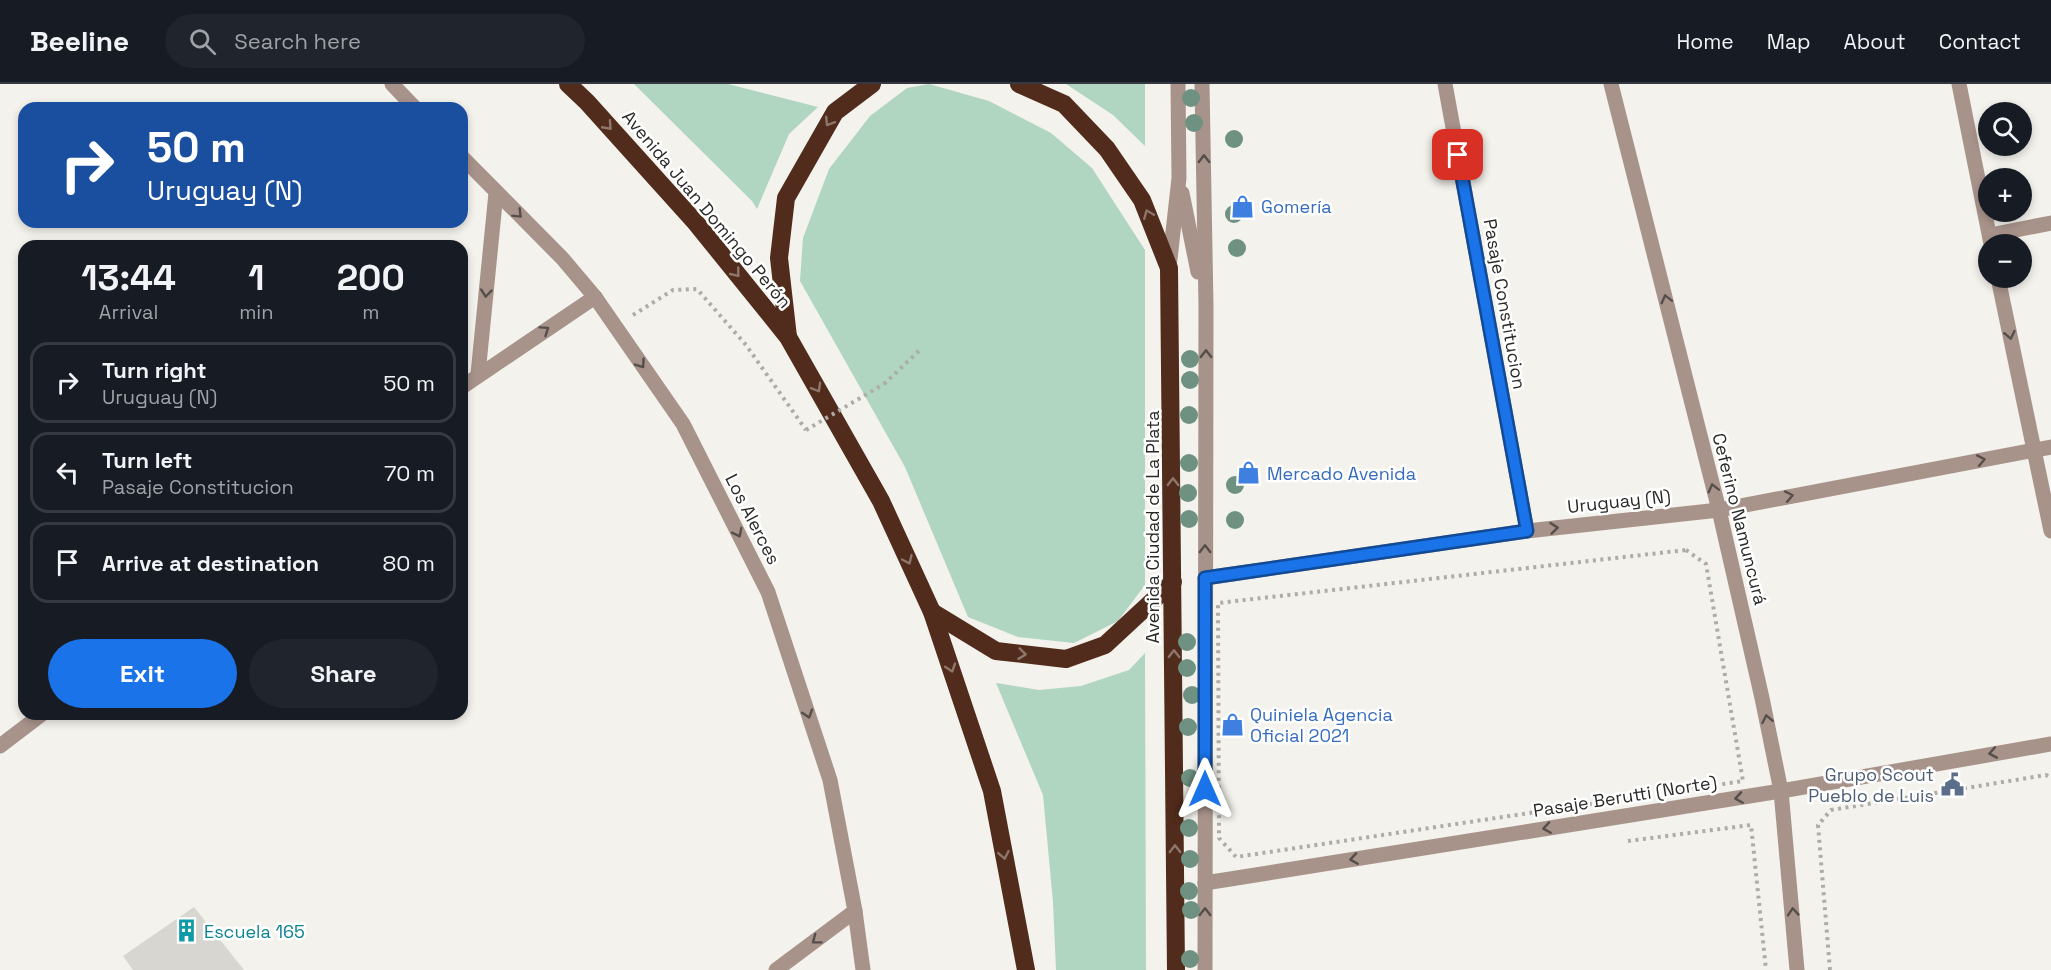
<!DOCTYPE html>
<meta charset="utf-8">
<style>
:root{--surface:#171b24;--page:#20242c;--text:#f1f3f6;--muted:#9ea1a6;--line:#363941;--accent:#1a73e8}
body{margin:0;font-family:"Space Grotesk",sans-serif;background:var(--page);color:var(--text);height:100vh;display:flex;flex-direction:column;font-size:22px;white-space:nowrap}
*{box-sizing:border-box;margin:0}
p{font-size:20px;color:var(--muted)}
.icon{flex:none;width:33px;height:33px;fill:none;stroke:currentColor;stroke-width:2;stroke-linecap:round;stroke-linejoin:round}
.map{position:relative;flex:1;overflow:hidden}
.drawer{position:absolute;left:18px;top:156px;width:450px;height:480px;display:flex;flex-direction:column;background:var(--surface);border-radius:18px;box-shadow:0 3px 9px #0003}
.drawer>*{flex:none}
.top-card{position:absolute;left:18px;top:18px;width:450px;height:126px;border-radius:18px;box-shadow:0 3px 9px #0003;background:#1a4fa0;color:#fff;overflow:hidden}
.tools{position:absolute;left:1978px;top:18px;display:grid;gap:12px}
.tools a{display:grid;place-items:center;width:54px;height:54px;border-radius:50%;background:var(--surface);box-shadow:0 3px 9px #0003;font-size:30px}
.pin{position:absolute;display:grid;place-items:center;width:51px;height:51px;color:#fff;margin:-26px;border-radius:12px;box-shadow:0 3px 9px #0006}
.me{position:absolute;width:66px;margin:-33px;rotate:0deg;stroke-linejoin:round;filter:drop-shadow(0 0 4px #0008)}
.turn{display:flex;align-items:center;gap:21px;height:126px;padding:0 30px;font-size:27px}
.turn .icon{width:78px;height:78px;stroke-width:2.5}
.turn b{display:block;font-size:42px;line-height:51px}
.eta{display:flex;justify-content:space-evenly;align-items:center;height:102px;text-align:center}
.eta b{font-size:36px;font-weight:800;line-height:42px}
.cta{display:flex;gap:12px;margin-top:auto;padding:12px 30px}
.cta a{flex:1;height:69px;border-radius:36px;background:var(--accent);color:#fff;font-size:24px;font-weight:800;line-height:69px;text-align:center}
.cta a+a{background:var(--page);color:var(--text)}
ul{padding:0;list-style:none}
li{display:flex;align-items:center;gap:18px;height:81px;margin:0 12px 9px;padding:0 18px;border:3px solid var(--line);border-radius:18px}
li div{flex:1}
li b{display:block;font-size:22px}
li em{font-style:normal}
header{display:flex;align-items:center;gap:36px;box-sizing:border-box;height:84px;padding:0 30px;background:var(--surface);border-bottom:2px solid var(--line)}
header strong{font-size:28px}
nav{display:flex;gap:33px;margin-inline-start:auto;font-size:21px}
.search{width:420px;height:54px;background:var(--page);display:flex;align-items:center;gap:15px;box-sizing:border-box;padding:0 21px;border-radius:33px;color:var(--muted);font-size:22px}
.map>svg:first-child{display:block}
.green{fill:#b0d5c1}
.building{fill:#d7d6d0}
.lines{fill:none;stroke-linecap:round;stroke-linejoin:round}
.path{stroke:#adada8;stroke-width:4;stroke-dasharray:3 4.5;stroke-linecap:butt}
.minor{stroke:#a8938b;stroke-width:15}
.highway{stroke:#512c1c;stroke-width:18}
.path-bridge{stroke:#adada8;stroke-width:4;stroke-dasharray:3 4.5;stroke-linecap:butt}
.tree{fill:#6e9181}
.oneway{stroke:#8e766b}
.oneway2{stroke:#554e4a}
.route-casing{stroke:#114b97;stroke-width:15}
.route{stroke:#1a73e8;stroke-width:10}
.labels{text-anchor:middle;dominant-baseline:central;stroke-width:5;stroke-linejoin:round;paint-order:stroke}
.shop-label{font-size:18px;fill:#366cbe;stroke:#fff;text-anchor:start}
.street-label{font-size:18px;fill:#292927;stroke:#fff}
.service-label{font-size:18px;fill:#4e5e75;stroke:#fff;text-anchor:end}
.culture-label{font-size:18px;fill:#0d838f;stroke:#fff;text-anchor:start}
</style>
<header>
<strong>Beeline</strong>
<div class="search"><svg class="icon" aria-label="search" viewBox="0 0 24 24"><circle cx="10" cy="10" r="6"/><path d="M15 15l6 6"/></svg>Search here</div>
<nav><a>Home</a><a>Map</a><a>About</a><a>Contact</a></nav>
</header>
<div class="map">
<svg width="2051" height="886" viewBox="0 0 2051 886">
<rect width="100%" height="100%" fill="#f3f2ec"/>
<g class="green">
<polygon points="634,0 728,0 818,23 789,50 757,125 752,117"/>
<polygon points="929,0 989,17 1051,49 1092,84 1145,166 1145,501 1118,537 1074,559 1018,553 968,533 905,383 800,197 803,154 829,85 870,32 907,4"/>
<polygon points="1066,0 1145,0 1145,62 1113,31"/>
<polygon points="1145,569 1146,886 1056,886 1053,818 1043,711 996,599 1039,606 1081,602 1129,586"/>
</g>
<polygon class="building" points="194,823 244,886 133,886 123,872"/>
<g class="lines">
<g class="path">
<polyline points="633,231 673,206 697,205 746,261 806,346"/>
<polyline points="884,300 921,265"/>
<polygon points="1686,466 1706,480 1743,697 1236,773 1219,754 1218,519"/>
<polyline points="1628,757 1751,741 1766,886"/>
<polyline points="1830,886 1818,741 1831,726 2046,691 2051,694"/>
</g>
<g class="minor">
<polyline points="392,0 415,24"/>
<polyline points="1202,0 1206,223 1205,886"/>
<polyline points="1445,0 1527,447"/>
<polyline points="1611,0 1719,426 1762,614 1781,707 1797,886"/>
<polyline points="1959,0 1991,160"/>
<polyline points="462,73 562,174 595,213 683,340 768,508 830,696 855,827 863,886"/>
<polyline points="1182,109 1198,188"/>
<polyline points="1990,151 2051,139"/>
<polyline points="1169,184 1179,94 1178,0"/>
<polyline points="1998,194 2051,447"/>
<polyline points="478,290 496,109"/>
<polyline points="462,303 595,213"/>
<polyline points="1205,494 1527,447 1719,426 2051,363"/>
<polyline points="0,662 42,630"/>
<polyline points="1205,799 1781,707 2051,660"/>
<polyline points="776,886 855,827"/>
</g>
<g class="highway">
<polyline points="568,0 587,18 696,139 788,253 881,417 932,528 992,707 1026,886"/>
<polyline points="1019,0 1064,20 1107,65 1142,116 1169,184 1176,886"/>
<polyline points="788,253 779,174 786,114 835,28 872,0"/>
<polyline points="932,528 996,567 1066,575 1105,561 1173,498"/>
</g>
<polyline class="path-bridge" points="806,346 884,300"/>
</g>
<g class="tree">
<circle cx="1191" cy="14" r="9"/>
<circle cx="1194" cy="39" r="9"/>
<circle cx="1234" cy="55" r="9"/>
<circle cx="1234" cy="130" r="9"/>
<circle cx="1237" cy="164" r="9"/>
<circle cx="1190" cy="275" r="9"/>
<circle cx="1190" cy="296" r="9"/>
<circle cx="1189" cy="331" r="9"/>
<circle cx="1189" cy="379" r="9"/>
<circle cx="1235" cy="401" r="9"/>
<circle cx="1188" cy="409" r="9"/>
<circle cx="1189" cy="435" r="9"/>
<circle cx="1235" cy="436" r="9"/>
<circle cx="1187" cy="558" r="9"/>
<circle cx="1187" cy="584" r="9"/>
<circle cx="1192" cy="611" r="9"/>
<circle cx="1188" cy="643" r="9"/>
<circle cx="1190" cy="694" r="9"/>
<circle cx="1189" cy="744" r="9"/>
<circle cx="1190" cy="775" r="9"/>
<circle cx="1189" cy="807" r="9"/>
<circle cx="1191" cy="826" r="9"/>
<circle cx="1190" cy="875" r="9"/>
</g>
<defs><path id="oneway-chevron" d="M-2-3.5L2.5 0L-2 3.5" fill="none" stroke-width="1.6" stroke-linecap="round" stroke-linejoin="round" transform="scale(1.5)"/></defs>
<g class="oneway">
<use href="#oneway-chevron" transform="translate(829 38) rotate(122)"/>
<use href="#oneway-chevron" transform="translate(608 42) rotate(48)"/>
<use href="#oneway-chevron" transform="translate(1148 130) rotate(-112)"/>
<use href="#oneway-chevron" transform="translate(736 189) rotate(51)"/>
<use href="#oneway-chevron" transform="translate(817 304) rotate(60)"/>
<use href="#oneway-chevron" transform="translate(1173 398) rotate(-90)"/>
<use href="#oneway-chevron" transform="translate(908 476) rotate(65)"/>
<use href="#oneway-chevron" transform="translate(1022 570) rotate(7)"/>
<use href="#oneway-chevron" transform="translate(1174 570) rotate(-90)"/>
<use href="#oneway-chevron" transform="translate(951 584) rotate(72)"/>
<use href="#oneway-chevron" transform="translate(1175 765) rotate(-90)"/>
<use href="#oneway-chevron" transform="translate(1004 771) rotate(79)"/>
</g>
<g class="oneway2">
<use href="#oneway-chevron" transform="translate(1204 75) rotate(-91)"/>
<use href="#oneway-chevron" transform="translate(518 130) rotate(45)"/>
<use href="#oneway-chevron" transform="translate(486 209) rotate(96)"/>
<use href="#oneway-chevron" transform="translate(1666 215) rotate(-104)"/>
<use href="#oneway-chevron" transform="translate(545 246) rotate(-34)"/>
<use href="#oneway-chevron" transform="translate(2010 251) rotate(78)"/>
<use href="#oneway-chevron" transform="translate(1206 270) rotate(-90)"/>
<use href="#oneway-chevron" transform="translate(641 280) rotate(55)"/>
<use href="#oneway-chevron" transform="translate(1981 376) rotate(-11)"/>
<use href="#oneway-chevron" transform="translate(1713 404) rotate(-104)"/>
<use href="#oneway-chevron" transform="translate(1789 412) rotate(-11)"/>
<use href="#oneway-chevron" transform="translate(1554 444) rotate(-6)"/>
<use href="#oneway-chevron" transform="translate(738 449) rotate(63)"/>
<use href="#oneway-chevron" transform="translate(1205 465) rotate(-90)"/>
<use href="#oneway-chevron" transform="translate(808 630) rotate(72)"/>
<use href="#oneway-chevron" transform="translate(1767 635) rotate(-101)"/>
<use href="#oneway-chevron" transform="translate(1993 669) rotate(170)"/>
<use href="#oneway-chevron" transform="translate(1739 714) rotate(171)"/>
<use href="#oneway-chevron" transform="translate(1547 744) rotate(171)"/>
<use href="#oneway-chevron" transform="translate(1354 775) rotate(171)"/>
<use href="#oneway-chevron" transform="translate(1205 828) rotate(-90)"/>
<use href="#oneway-chevron" transform="translate(1793 828) rotate(-94)"/>
<use href="#oneway-chevron" transform="translate(816 856) rotate(143)"/>
</g>
<g class="lines">
<defs>
<polyline id="route" points="1205,705 1205,494 1527,447 1458,71"/>
</defs>
<use href="#route" class="route-casing"/>
<use href="#route" class="route"/>
</g>
<defs>
<symbol id="shop-bare" viewBox="-9 -9 18 18"><path d="M-5-2.5h2.3a2.7 3.5 0 0 1 5.4 0H5L5.5 6h-11ZM-1.5-2.5h3a1.5 2.3 0 0 0-3 0Z" fill="#3f7fe0" stroke="#fff" stroke-width="2.5" paint-order="stroke"/></symbol>
<symbol id="civic-bare" viewBox="-9 -9 18 18"><path d="M-.6-6.5H3V-4.5H.6V-3L4-1V1h2V6H-6V1h2V-1L-.6-3ZM-1.2 2.5V6h2.4V2.5Z" fill="#5c6f8a" stroke="#fff" stroke-width="2.5" paint-order="stroke"/></symbol>
<symbol id="building-bare" viewBox="-9 -9 18 18"><path d="M-4-6H4V6H1V3H-1V6H-4ZM-2.5-4.3h1.7v1.8h-1.7ZM.8-4.3h1.7v1.8H.8ZM-2.5-1h1.7V.8h-1.7ZM.8-1h1.7V.8H.8Z" fill="#0f9aa8" stroke="#fff" stroke-width="2.5" paint-order="stroke"/></symbol>
</defs>
<g fill-rule="evenodd">
<use href="#shop-bare" x="1226" y="106" width="33" height="33"/>
<use href="#shop-bare" x="1232" y="372" width="33" height="33"/>
<use href="#shop-bare" x="1216" y="624" width="33" height="33"/>
<use href="#civic-bare" x="1936" y="684" width="33" height="33"/>
<use href="#building-bare" x="170" y="830" width="33" height="33"/>
</g>
<g class="labels">
<g class="shop-label">
<text x="1261" y="122">Gomería</text>
<text x="1267" y="389">Mercado Avenida</text>
<text x="1250" y="630">Quiniela Agencia<tspan x="1250" dy="21">Oficial 2021</tspan></text>
</g>
<g class="street-label">
<text transform="translate(707 125) rotate(50)">Avenida Juan Domingo Perón</text>
<text transform="translate(1505 220) rotate(80)">Pasaje Constitucion</text>
<text transform="translate(1619 417) rotate(-6)">Uruguay (N)</text>
<text transform="translate(753 435) rotate(63)">Los Alerces</text>
<text transform="translate(1740 435) rotate(76)">Ceferino Namuncurá</text>
<text transform="translate(1152 443) rotate(-90)">Avenida Ciudad de La Plata</text>
<text transform="translate(1625 712) rotate(-9)">Pasaje Berutti (Norte)</text>
</g>
<g class="service-label">
<text x="1934" y="690">Grupo Scout<tspan x="1934" dy="21">Pueblo de Luis</tspan></text>
</g>
<g class="culture-label">
<text x="204" y="847">Escuela 165</text>
</g>
</g>
</svg>
<div class="tools">
<a><svg class="icon" aria-label="search" viewBox="0 0 24 24"><circle cx="10" cy="10" r="6"/><path d="M15 15l6 6"/></svg></a>
<a>+</a>
<a>−</a>
</div>
<div class="pin" style="left:1458px;top:71px;background:#d93025"><svg class="icon" aria-label="arrive" viewBox="0 0 24 24"><path d="M6 21V4h12l-3 4 3 4H6"/></svg></div>
<svg class="me" style="left:1205px;top:705px" viewBox="-20 -20 40 40"><path d="M0-17L14 15 0 8-14 15z" fill="#1a73e8" stroke="#fff" stroke-width="4"/></svg>
<div class="top-card">
<div class="turn"><svg class="icon" aria-label="right" viewBox="0 0 24 24"><path d="M7 20v-9h11M14 6l5 5-5 5"/></svg><div><b>50 m</b>Uruguay (N)</div></div>
</div>
<section class="drawer">
<div class="eta">
<div><b>13:44</b><p>Arrival</p></div>
<div><b>1</b><p>min</p></div>
<div><b>200</b><p>m</p></div>
</div>
<ul>
<li><svg class="icon" aria-label="right" viewBox="0 0 24 24"><path d="M7 20v-9h11M14 6l5 5-5 5"/></svg><div><b>Turn right</b><p>Uruguay (N)</p></div><em>50 m</em></li>
<li><svg class="icon" aria-label="left" viewBox="0 0 24 24"><path d="M17 20v-9H6M10 6l-5 5 5 5"/></svg><div><b>Turn left</b><p>Pasaje Constitucion</p></div><em>70 m</em></li>
<li><svg class="icon" aria-label="arrive" viewBox="0 0 24 24"><path d="M6 21V4h12l-3 4 3 4H6"/></svg><div><b>Arrive at destination</b></div><em>80 m</em></li>
</ul>
<div class="cta"><a>Exit</a><a>Share</a></div>
</section>
</div>
